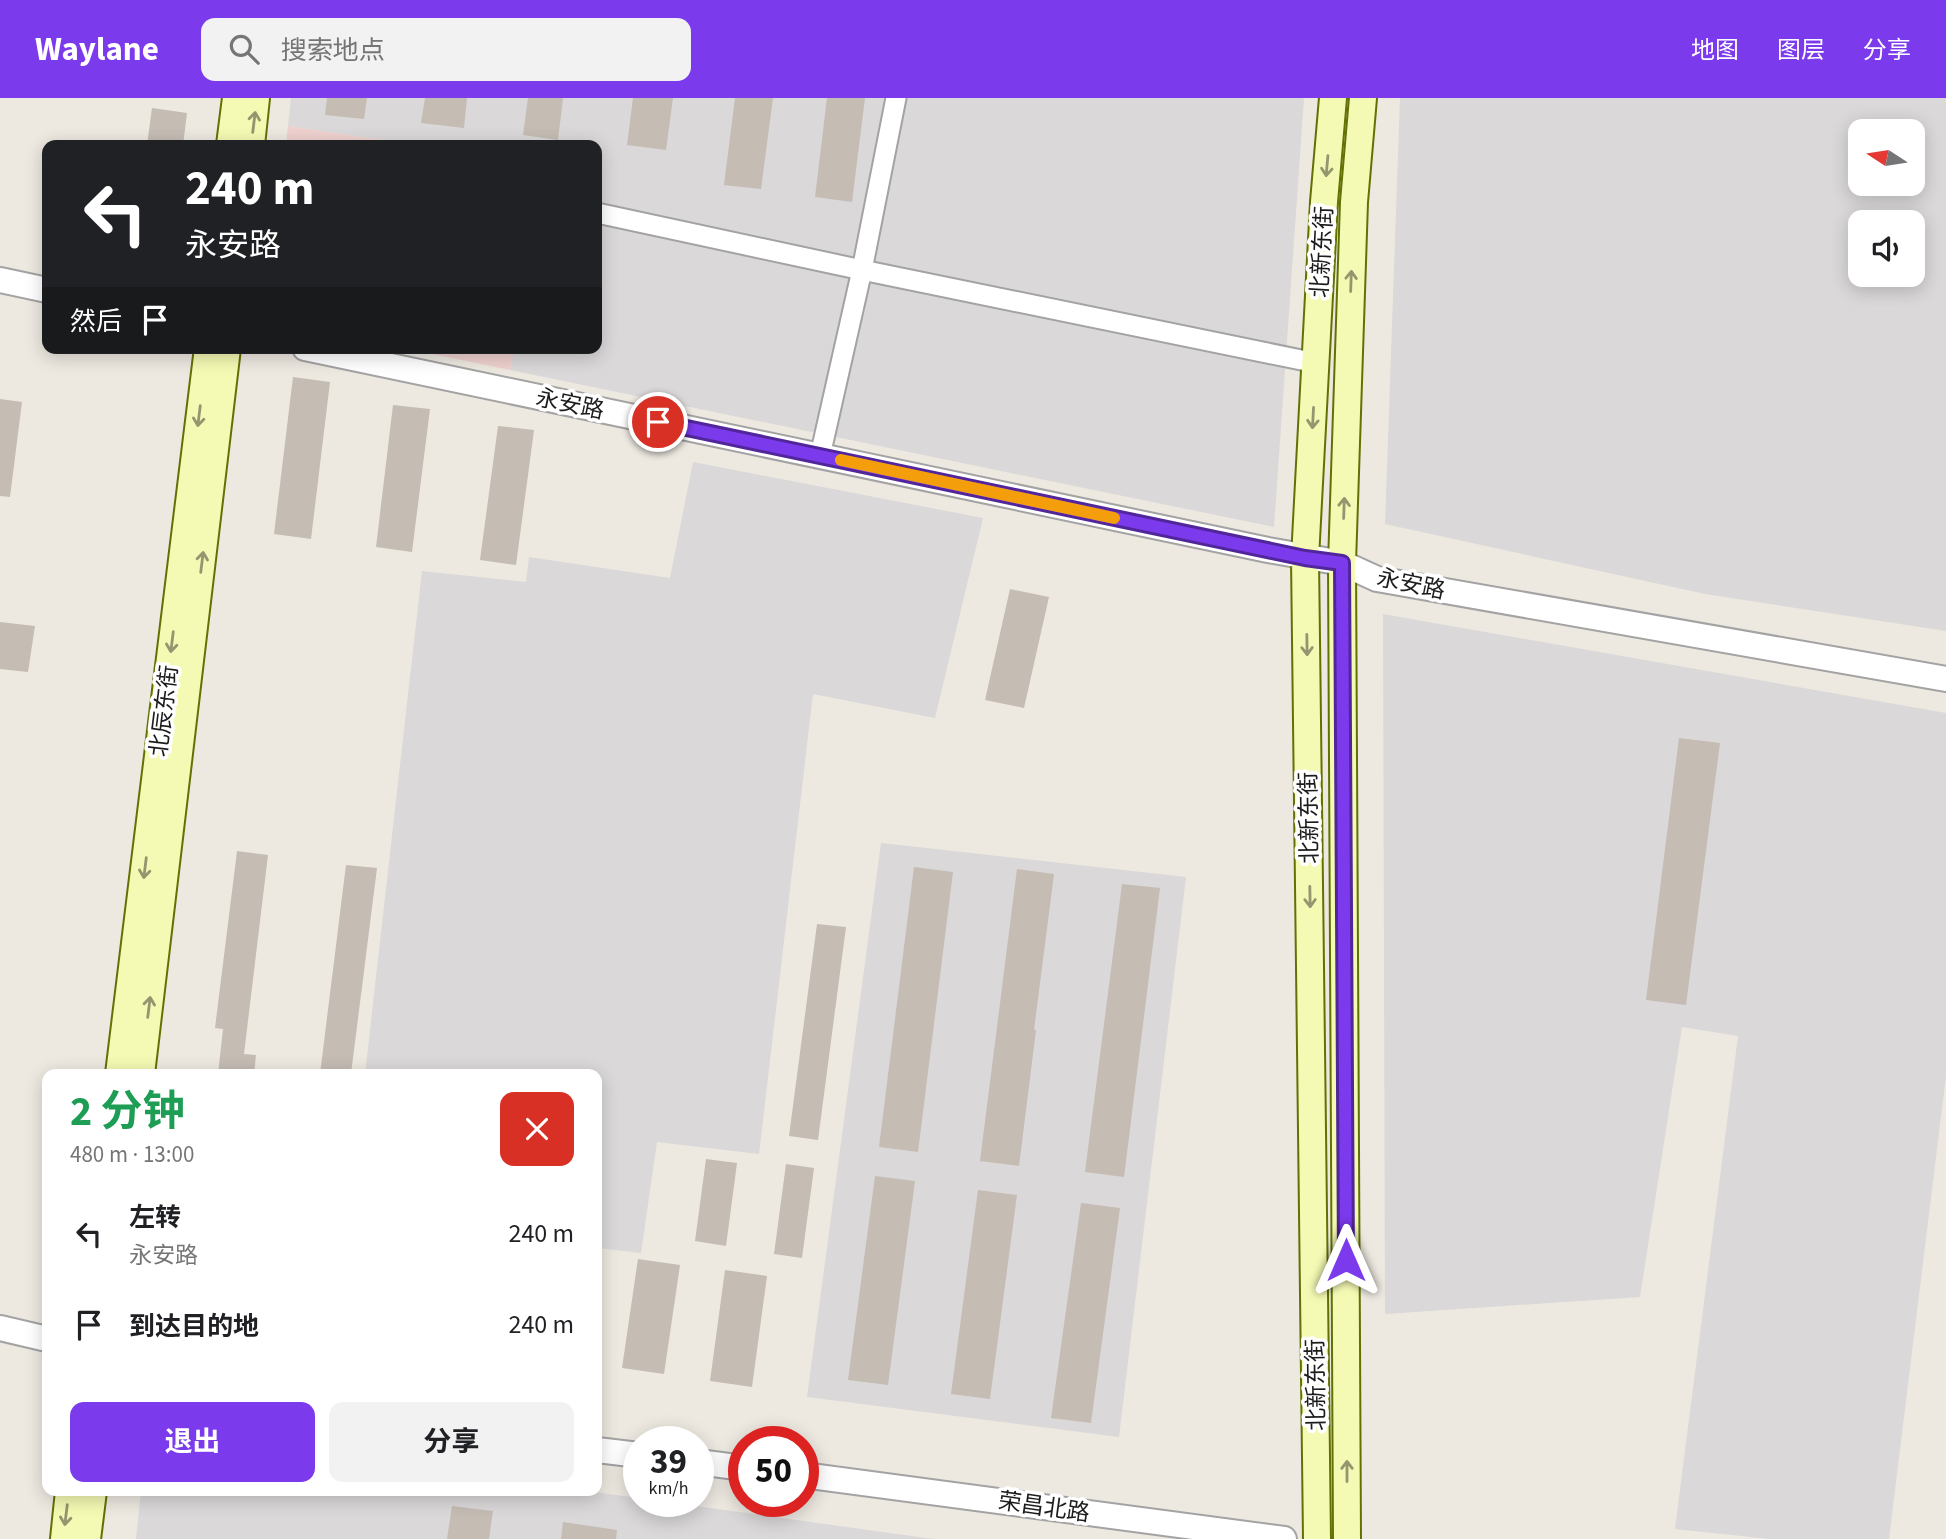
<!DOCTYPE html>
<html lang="zh">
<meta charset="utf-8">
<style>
:root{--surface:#fff;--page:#f2f2f2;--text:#202124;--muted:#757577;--accent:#7c3aed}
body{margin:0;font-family:"Source Sans 3","Noto Sans SC",sans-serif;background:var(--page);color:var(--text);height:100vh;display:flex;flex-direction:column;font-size:26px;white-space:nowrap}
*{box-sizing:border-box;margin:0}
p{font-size:23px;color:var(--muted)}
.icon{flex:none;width:38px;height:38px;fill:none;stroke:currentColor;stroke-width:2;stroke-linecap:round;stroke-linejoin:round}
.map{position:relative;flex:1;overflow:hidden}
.sheet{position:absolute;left:42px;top:971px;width:560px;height:427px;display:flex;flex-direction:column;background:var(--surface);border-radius:14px;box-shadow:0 4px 18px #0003}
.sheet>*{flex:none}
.top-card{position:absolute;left:42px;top:42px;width:560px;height:214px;border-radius:14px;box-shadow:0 4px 18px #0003;background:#202124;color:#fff;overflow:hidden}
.needle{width:46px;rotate:282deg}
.controls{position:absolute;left:1848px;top:21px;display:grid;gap:14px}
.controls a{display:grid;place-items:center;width:77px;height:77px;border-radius:14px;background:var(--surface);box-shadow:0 4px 18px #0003;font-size:35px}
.speed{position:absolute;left:623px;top:1328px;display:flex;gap:14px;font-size:35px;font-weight:700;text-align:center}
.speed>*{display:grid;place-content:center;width:91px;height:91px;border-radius:50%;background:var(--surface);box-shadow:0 4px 18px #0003;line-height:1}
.speed small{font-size:18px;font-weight:400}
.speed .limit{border:10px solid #d22;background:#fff;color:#111}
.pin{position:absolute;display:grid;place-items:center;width:60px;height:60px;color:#fff;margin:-30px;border:4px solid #fff;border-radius:50%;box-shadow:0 2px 7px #0007}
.me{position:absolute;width:77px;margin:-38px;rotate:0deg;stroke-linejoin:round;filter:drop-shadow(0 0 5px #0008)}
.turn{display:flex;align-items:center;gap:24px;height:147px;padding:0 28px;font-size:32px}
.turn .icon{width:91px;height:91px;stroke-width:2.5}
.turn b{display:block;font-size:49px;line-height:60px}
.then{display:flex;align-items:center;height:66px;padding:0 28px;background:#0003;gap:14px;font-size:26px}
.round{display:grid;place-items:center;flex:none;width:74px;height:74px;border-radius:14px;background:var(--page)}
.summary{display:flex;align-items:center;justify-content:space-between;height:119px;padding:0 28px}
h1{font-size:42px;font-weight:700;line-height:52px;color:#1e9e55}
.primary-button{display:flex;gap:14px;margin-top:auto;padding:14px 28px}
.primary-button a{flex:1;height:80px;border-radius:14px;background:var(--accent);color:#fff;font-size:28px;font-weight:700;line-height:80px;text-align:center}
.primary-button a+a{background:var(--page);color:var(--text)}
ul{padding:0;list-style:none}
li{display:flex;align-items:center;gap:21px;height:91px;padding:0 28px}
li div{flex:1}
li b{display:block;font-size:26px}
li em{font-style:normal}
header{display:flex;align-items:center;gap:42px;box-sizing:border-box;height:98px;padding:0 35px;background:var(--accent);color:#fff}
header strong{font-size:33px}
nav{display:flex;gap:38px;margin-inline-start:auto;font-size:24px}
.search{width:490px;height:63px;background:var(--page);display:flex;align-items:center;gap:18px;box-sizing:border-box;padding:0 24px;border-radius:14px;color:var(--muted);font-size:26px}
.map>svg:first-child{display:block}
.residential{fill:#dad8d8;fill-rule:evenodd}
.commercial{fill:#efd1cf}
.building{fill:#c5bcb4}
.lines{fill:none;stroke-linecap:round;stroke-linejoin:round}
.minor-casing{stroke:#a3a3a3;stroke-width:23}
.tertiary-casing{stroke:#a3a3a3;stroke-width:28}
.secondary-casing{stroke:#627104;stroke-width:30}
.minor{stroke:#fff;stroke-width:19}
.tertiary{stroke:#fff;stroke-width:24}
.secondary{stroke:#f4f9b3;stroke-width:26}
.oneway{stroke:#93966f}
.route-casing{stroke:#51269a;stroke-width:18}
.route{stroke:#7c3aed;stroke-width:12}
.slow{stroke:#f59e0b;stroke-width:12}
.labels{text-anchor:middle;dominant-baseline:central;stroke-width:7;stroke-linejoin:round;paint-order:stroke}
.street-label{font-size:23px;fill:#1c1c1c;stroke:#fff}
</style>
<header>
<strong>Waylane</strong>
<div class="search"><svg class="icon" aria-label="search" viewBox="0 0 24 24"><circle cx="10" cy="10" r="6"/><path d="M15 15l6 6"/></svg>搜索地点</div>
<nav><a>地图</a><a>图层</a><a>分享</a></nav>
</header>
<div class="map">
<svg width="1946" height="1441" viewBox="0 0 1946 1441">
<rect width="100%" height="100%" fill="#ede9e1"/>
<g class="residential">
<polygon points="291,0 1304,0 1274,429 510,272 514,250 597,250 597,47 416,47 288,28"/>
<path d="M 1400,0 L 1946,0 L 1946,533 L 1705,496 L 1385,426 ZM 1860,33 L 1913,33 L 1913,86 L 1860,86 ZM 1860,124 L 1913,124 L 1913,177 L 1860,177 Z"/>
<polygon points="693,364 983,420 935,620 813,596 759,1056 657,1044 641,1155 597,1150 597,976 365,976 422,473 526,484 529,459 670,480"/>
<polygon points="1383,516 1946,615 1946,978 1889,1441 1770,1441 1675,1431 1738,938 1682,929 1640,1199 1385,1216"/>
<polygon points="881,745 1186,779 1119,1339 807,1299"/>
<polygon points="141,1393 586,1393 639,1400 639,1404 667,1404 933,1441 136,1441"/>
</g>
<g class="commercial">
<polygon points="288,28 415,47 416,47 286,47"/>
<polygon points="403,250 514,250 510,272"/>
</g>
<g class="building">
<polygon points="327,0 367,0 364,21 325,17"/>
<polygon points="425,0 467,0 464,30 421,25"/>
<polygon points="528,0 563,0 558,42 523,37"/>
<polygon points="633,0 673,0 666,52 627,47"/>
<polygon points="735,0 773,0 761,91 724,87"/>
<polygon points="827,0 865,0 852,104 815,99"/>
<polygon points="152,10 187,15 183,47 147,47"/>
<polygon points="293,279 330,284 311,441 274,436"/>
<polygon points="0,301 22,304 10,399 0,398"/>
<polygon points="393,307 430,311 412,454 376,449"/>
<polygon points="498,328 534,332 516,467 480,462"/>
<polygon points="1010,491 1049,499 1024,610 985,602"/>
<polygon points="0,524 35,528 28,574 0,571"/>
<polygon points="1679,640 1720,645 1686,907 1646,902"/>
<polygon points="237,753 268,757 244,956 256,957 254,976 218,976 223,931 215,930"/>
<polygon points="346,767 377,770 351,976 320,976"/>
<polygon points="914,769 953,774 918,1054 879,1049"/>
<polygon points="1017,771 1054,776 1034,932 1036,932 1019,1068 980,1063"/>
<polygon points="1122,786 1160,790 1124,1079 1085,1074"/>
<polygon points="817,826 846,829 818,1042 789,1038"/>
<polygon points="706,1061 737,1065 726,1148 695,1143"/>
<polygon points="786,1066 814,1070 802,1160 774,1156"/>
<polygon points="875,1078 915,1083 888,1287 848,1282"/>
<polygon points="978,1092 1017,1097 990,1301 951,1296"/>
<polygon points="1081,1105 1120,1110 1091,1325 1051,1320"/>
<polygon points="638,1161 680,1167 664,1276 622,1270"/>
<polygon points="725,1172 767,1178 752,1289 710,1283"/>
<polygon points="452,1408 493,1413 489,1441 447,1441"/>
<polygon points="563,1424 617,1432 616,1441 561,1441"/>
</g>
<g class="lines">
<defs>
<g id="minor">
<polyline points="597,115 862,172 1316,265"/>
<polyline points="820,358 862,172 896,0"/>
</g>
<g id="tertiary">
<polyline points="0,182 47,192"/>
<polyline points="305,250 1268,452 1342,465 1377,481 1946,581"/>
<polyline points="0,1230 47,1241"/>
<polyline points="597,1352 639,1357"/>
<polyline points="698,1364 744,1370"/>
<polyline points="803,1377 1284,1441"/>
</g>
<g id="secondary">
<polyline points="230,47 236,0"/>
<polyline points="251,47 256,0"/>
<polyline points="119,976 208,250"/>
<polyline points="141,976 227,250"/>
<polyline points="64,1441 69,1393"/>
<polyline points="87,1441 93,1393"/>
<polyline points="1317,1441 1305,460 1324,104 1333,0"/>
<polyline points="1347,1441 1342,465 1354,104 1363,0"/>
</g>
</defs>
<use href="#minor" class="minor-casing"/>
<use href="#tertiary" class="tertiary-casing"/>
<use href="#secondary" class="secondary-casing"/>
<use href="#minor" class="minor"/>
<use href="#tertiary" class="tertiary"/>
<use href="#secondary" class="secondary"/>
</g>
<defs><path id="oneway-shaft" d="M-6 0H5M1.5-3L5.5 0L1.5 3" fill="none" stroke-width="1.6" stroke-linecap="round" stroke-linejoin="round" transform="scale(1.75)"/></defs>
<g class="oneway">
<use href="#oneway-shaft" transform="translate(254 24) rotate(-83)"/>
<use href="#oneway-shaft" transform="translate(1327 68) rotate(95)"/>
<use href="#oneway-shaft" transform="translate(1351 183) rotate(-88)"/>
<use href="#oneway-shaft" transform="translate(199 318) rotate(97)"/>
<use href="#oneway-shaft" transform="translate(1313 320) rotate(93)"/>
<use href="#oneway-shaft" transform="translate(1344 410) rotate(-88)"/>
<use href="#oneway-shaft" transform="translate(202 464) rotate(-83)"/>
<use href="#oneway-shaft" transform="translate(172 544) rotate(97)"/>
<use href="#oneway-shaft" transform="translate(1307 547) rotate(89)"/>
<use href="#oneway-shaft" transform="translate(145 770) rotate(97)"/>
<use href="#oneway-shaft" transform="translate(1310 799) rotate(89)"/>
<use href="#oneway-shaft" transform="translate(149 909) rotate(-83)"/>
<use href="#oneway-shaft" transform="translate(1347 1373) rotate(-90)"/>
<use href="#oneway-shaft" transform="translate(66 1417) rotate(97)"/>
</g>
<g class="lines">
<defs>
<polyline id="route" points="658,324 1305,460 1342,465 1346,1162"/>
</defs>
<use href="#route" class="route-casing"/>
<use href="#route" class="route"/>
<polyline class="slow" points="841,362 1114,420"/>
</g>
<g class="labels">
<g class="street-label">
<text transform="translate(1322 154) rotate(-87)">北新东街</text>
<text transform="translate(570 306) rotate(12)">永安路</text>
<text transform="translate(1411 486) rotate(12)">永安路</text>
<text transform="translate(164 613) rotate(-83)">北辰东街</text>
<text transform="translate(1309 720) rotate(-91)">北新东街</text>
<text transform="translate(1316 1287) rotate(-91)">北新东街</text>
<text transform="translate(1044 1409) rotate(8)">荣昌北路</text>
</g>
</g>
</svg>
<div class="controls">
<a><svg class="needle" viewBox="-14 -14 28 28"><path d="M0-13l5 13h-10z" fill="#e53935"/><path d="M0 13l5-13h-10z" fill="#757577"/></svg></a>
<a><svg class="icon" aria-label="sound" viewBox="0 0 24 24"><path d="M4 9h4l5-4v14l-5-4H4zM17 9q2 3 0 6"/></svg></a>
</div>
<div class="speed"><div>39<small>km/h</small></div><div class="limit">50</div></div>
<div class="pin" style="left:658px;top:324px;background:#d93025"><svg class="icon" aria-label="arrive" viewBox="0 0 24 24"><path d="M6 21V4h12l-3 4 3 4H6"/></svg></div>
<svg class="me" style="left:1346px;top:1162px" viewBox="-20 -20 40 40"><path d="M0-17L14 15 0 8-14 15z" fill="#7c3aed" stroke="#fff" stroke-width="4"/></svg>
<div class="top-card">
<div class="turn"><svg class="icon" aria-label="left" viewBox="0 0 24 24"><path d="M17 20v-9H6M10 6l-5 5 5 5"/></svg><div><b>240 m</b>永安路</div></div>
<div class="then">然后<svg class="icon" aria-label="arrive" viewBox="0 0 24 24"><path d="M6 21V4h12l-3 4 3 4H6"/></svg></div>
</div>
<section class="sheet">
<div class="summary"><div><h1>2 分钟</h1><p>480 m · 13:00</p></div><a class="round" style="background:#d93025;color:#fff"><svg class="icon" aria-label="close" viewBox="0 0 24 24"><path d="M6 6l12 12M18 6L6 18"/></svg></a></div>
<ul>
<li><svg class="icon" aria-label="left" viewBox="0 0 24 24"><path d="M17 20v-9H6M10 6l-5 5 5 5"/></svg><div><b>左转</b><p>永安路</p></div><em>240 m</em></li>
<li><svg class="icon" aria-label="arrive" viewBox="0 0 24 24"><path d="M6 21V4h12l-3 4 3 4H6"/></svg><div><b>到达目的地</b></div><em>240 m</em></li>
</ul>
<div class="primary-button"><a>退出</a><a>分享</a></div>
</section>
</div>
